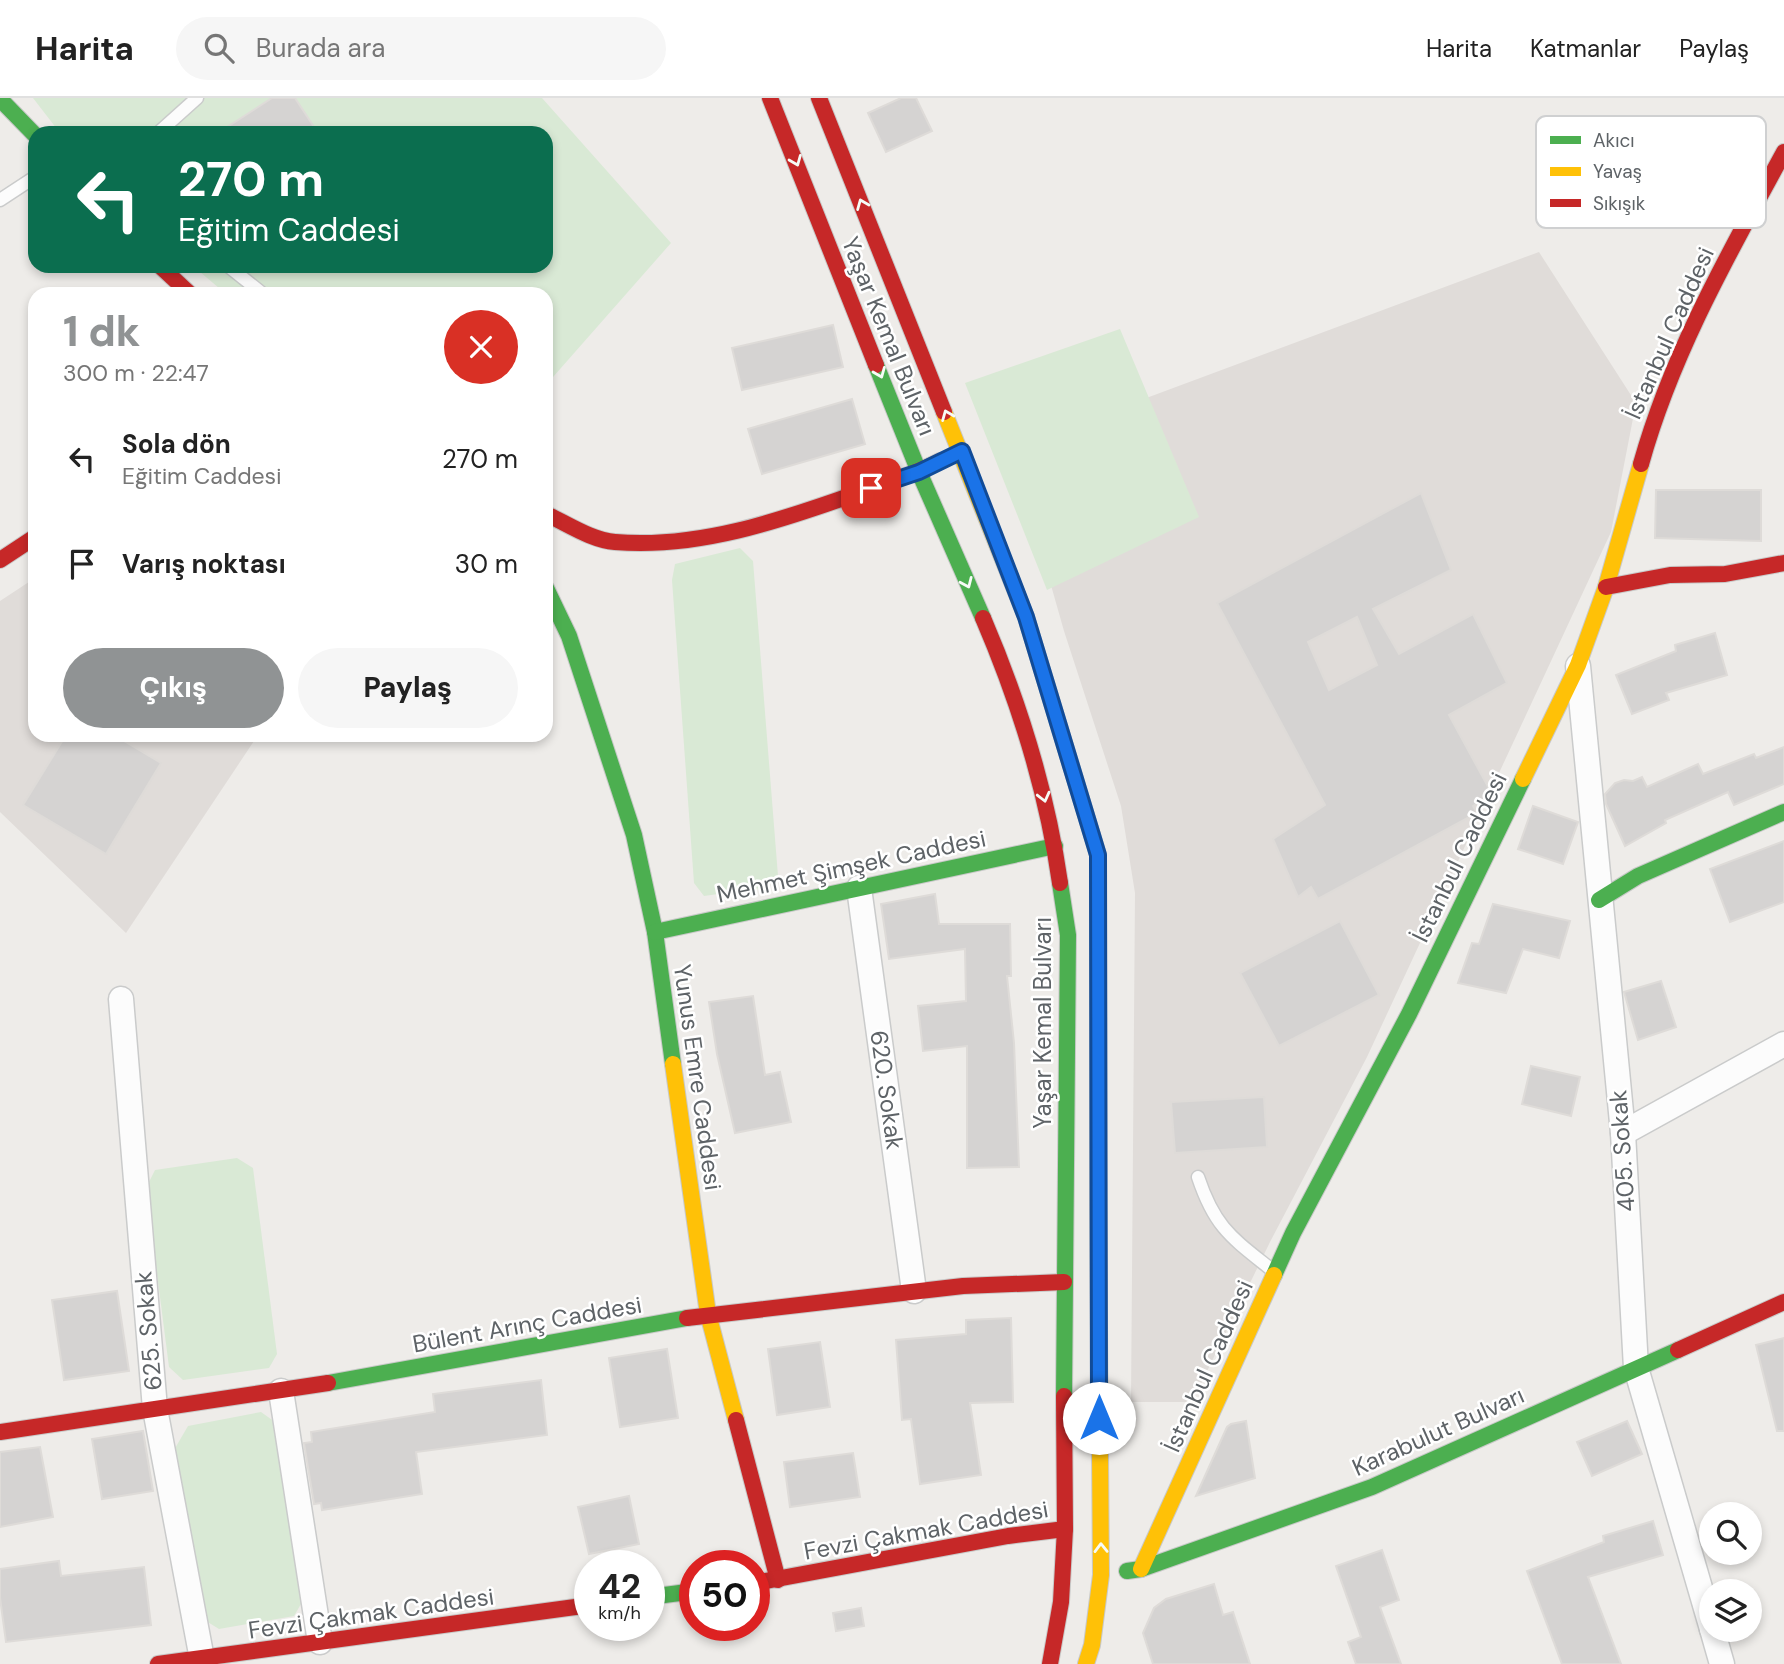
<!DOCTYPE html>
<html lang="tr">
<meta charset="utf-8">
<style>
:root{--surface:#fff;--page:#f6f6f6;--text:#222;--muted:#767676;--line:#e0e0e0;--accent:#909394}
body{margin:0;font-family:"DM Sans",sans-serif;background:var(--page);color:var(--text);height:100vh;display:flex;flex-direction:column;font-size:26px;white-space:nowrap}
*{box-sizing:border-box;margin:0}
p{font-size:23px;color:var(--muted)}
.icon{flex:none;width:38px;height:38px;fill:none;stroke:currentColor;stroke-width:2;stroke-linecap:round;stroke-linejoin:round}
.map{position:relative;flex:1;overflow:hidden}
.details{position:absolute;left:28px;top:189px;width:525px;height:455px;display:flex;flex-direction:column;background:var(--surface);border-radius:21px;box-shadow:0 4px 10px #0003}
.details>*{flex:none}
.banner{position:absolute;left:28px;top:28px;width:525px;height:147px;border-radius:21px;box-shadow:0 4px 10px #0003;background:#0b6e4f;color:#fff;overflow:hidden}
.controls{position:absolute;left:1699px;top:1404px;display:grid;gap:14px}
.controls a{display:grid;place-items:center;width:63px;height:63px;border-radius:50%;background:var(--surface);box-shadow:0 4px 10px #0003;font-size:35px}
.speed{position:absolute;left:574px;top:1452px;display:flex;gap:14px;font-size:35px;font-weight:700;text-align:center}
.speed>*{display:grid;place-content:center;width:91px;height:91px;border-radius:50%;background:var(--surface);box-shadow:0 4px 10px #0003;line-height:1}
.speed small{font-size:18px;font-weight:400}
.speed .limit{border:10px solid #d22;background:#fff;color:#111}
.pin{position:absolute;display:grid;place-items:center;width:60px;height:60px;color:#fff;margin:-30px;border-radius:14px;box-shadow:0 4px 10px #0006}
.me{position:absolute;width:77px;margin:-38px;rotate:0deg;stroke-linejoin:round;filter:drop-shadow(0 0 5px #0008)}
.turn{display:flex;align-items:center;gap:24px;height:147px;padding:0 35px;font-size:32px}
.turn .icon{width:91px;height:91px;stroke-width:2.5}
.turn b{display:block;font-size:49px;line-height:60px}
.round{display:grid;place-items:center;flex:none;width:74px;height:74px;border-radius:37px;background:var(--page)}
.summary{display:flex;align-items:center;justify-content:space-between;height:119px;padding:0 35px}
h1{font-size:42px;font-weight:800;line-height:52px;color:var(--accent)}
.button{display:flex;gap:14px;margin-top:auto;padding:14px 35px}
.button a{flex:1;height:80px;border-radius:42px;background:var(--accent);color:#fff;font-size:28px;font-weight:800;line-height:80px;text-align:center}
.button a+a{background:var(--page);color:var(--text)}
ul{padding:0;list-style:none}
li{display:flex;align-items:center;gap:21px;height:105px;padding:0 35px}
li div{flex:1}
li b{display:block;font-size:26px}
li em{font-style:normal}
header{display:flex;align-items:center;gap:42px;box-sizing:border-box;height:98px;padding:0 35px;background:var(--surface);border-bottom:2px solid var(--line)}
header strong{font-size:33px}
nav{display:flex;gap:38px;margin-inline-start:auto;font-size:24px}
.search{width:490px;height:63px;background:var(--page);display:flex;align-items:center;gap:18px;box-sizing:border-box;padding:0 24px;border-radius:38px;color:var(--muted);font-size:26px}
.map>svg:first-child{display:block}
.education{fill:#e0dcd9}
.green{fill:#d9e9d5}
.building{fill:#d5d3d2;stroke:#dedbd8;stroke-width:2;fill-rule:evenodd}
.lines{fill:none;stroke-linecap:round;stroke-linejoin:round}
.lane-casing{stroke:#cacbcb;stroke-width:15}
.street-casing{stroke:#cacbcb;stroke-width:27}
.fast-casing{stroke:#c8c9c8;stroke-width:18}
.slow-casing{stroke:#c8c9c8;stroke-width:18}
.jam-casing{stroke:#c8c9c8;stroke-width:18}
.lane{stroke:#fcfcfc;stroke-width:12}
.street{stroke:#fcfcfc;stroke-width:24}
.fast{stroke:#4caf50;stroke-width:16}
.slow{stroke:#ffc107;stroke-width:16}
.jam{stroke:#c62828;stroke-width:16}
.oneway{stroke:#f6fbf6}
.route-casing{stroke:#114b97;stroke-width:18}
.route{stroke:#1a73e8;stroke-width:12}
.labels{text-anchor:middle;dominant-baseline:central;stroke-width:5;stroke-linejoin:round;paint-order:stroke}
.street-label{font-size:24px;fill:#5e6367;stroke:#fff}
.key{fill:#fff;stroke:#cfd0d1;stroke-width:2}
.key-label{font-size:19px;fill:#5e6367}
</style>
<header>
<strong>Harita</strong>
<div class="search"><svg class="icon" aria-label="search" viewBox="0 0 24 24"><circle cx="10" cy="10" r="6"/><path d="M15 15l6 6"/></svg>Burada ara</div>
<nav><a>Harita</a><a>Katmanlar</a><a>Paylaş</a></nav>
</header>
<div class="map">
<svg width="1784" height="1566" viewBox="0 0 1784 1566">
<rect width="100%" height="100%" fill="#eeece9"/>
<g class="education">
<polygon points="1539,154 1636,305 1611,434 1367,959 1270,1144 1192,1304 1131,1304 1135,795 1121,708 1064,533 1012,350"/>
<polygon points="35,480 35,637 258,637 126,835 0,714 0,503"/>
</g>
<g class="green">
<polygon points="33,0 542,0 671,145 546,287 546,196 226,196 193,168 546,168 546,35 60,35"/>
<polygon points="1120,231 1199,419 1047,492 965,285"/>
<polygon points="740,450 753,463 778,778 767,789 704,798 694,785 672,482 675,466"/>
<polygon points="237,1060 253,1070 277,1256 269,1270 183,1282 169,1269 146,1090 155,1072"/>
<polygon points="261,1314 275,1324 305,1499 294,1518 219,1531 198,1518 174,1352 188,1328"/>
</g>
<g class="building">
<polygon points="272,0 295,0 318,35 218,35"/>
<polygon points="901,0 916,0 932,33 886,54 868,15"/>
<polygon points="833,227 843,269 742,292 732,250"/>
<polygon points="852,301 865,346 762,376 748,331"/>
<polygon points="1656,392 1761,392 1761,443 1655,440"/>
<path d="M 1421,395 L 1451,472 L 1373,511 L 1399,556 L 1473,516 L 1507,585 L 1449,617 L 1492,696 L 1473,708 L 1477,715 L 1318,801 L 1311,789 L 1298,799 L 1273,741 L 1325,707 L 1217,505 ZM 1357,519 L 1377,567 L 1329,592 L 1308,544 Z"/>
<polygon points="1715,535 1727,577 1666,595 1669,602 1632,616 1616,577 1676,553 1675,547"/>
<polygon points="66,637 114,637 161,665 106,756 23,707"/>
<polygon points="1784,649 1784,686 1734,707 1728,694 1665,722 1666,725 1625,748 1606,706 1605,696 1615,685 1624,682 1633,683 1642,679 1647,689 1698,666 1703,676 1754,656 1756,660"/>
<polygon points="1533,708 1578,724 1563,766 1518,751"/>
<polygon points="1784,743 1784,804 1730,824 1710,771"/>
<polygon points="935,796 939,826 1010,826 1011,878 1007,878 1014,945 1019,1069 967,1070 967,948 923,953 918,908 966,903 965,851 889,861 881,806"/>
<polygon points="1493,806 1570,823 1559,860 1523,851 1506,895 1458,885 1472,845 1479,846"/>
<polygon points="1340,823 1379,897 1279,948 1240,875"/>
<polygon points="1661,883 1676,929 1638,942 1624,894"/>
<polygon points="753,898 765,977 780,974 791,1024 735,1035 717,956 709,904"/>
<polygon points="1531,968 1580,979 1571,1018 1522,1006"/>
<polygon points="1264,999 1267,1049 1175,1055 1171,1004"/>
<polygon points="117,1193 129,1273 64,1282 52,1202"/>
<polygon points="1011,1220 1013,1304 970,1305 981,1377 920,1386 911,1321 902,1322 896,1242 966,1236 966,1222"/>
<polygon points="1784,1240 1784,1333 1777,1333 1756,1247"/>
<polygon points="820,1244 830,1309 777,1317 768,1251"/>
<polygon points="667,1251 678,1320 620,1329 609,1260"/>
<polygon points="541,1282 547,1337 416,1354 422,1396 322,1412 321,1405 314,1406 304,1345 312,1344 311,1334 435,1314 433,1296"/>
<polygon points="1246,1323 1255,1380 1196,1398 1227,1329 1231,1326"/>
<polygon points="1627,1323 1642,1356 1592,1378 1577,1344"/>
<polygon points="143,1333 153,1393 102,1401 92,1341"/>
<polygon points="40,1349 53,1419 0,1429 0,1354"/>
<polygon points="853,1355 860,1399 790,1409 784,1364"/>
<polygon points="629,1398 639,1446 589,1456 578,1409"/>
<polygon points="1653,1423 1663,1457 1588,1479 1621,1566 1562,1566 1527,1473 1604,1444 1603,1438"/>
<polygon points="1382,1452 1399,1502 1380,1509 1401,1566 1356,1566 1348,1544 1361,1539 1336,1468"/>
<polygon points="59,1463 61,1478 144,1469 151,1527 6,1544 0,1500 0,1471"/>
<polygon points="1214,1486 1223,1517 1233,1514 1250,1566 1153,1566 1143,1535 1154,1510 1166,1501"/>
<polygon points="861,1510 864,1528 836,1533 833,1515"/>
</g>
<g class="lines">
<defs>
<g id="lane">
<polyline points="158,35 197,0"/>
<polyline points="0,102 35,79"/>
<polyline points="228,168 263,196"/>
<path d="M 1198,1079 C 1215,1130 1232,1140 1272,1172"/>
</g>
<g id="street">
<polyline points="1578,568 1623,1035 1636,1270 1712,1531"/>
<polyline points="859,790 914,1193"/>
<polyline points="121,901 155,1311 202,1561"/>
<polyline points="1623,1035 1784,946"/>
<polyline points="281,1293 320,1544"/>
<polyline points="1712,1531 1722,1566"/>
</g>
<g id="fast">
<polyline points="0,1 35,37"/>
<polyline points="876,267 919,374 983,520"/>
<polyline points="546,490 569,538 634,737 655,834 673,966"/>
<polyline points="1060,785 1068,837 1064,1298"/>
<polyline points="1599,802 1638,778 1784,714"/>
<polyline points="655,834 1055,748"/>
<polyline points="1274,1177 1293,1135 1409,916 1523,681"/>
<polyline points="328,1285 687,1220"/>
<polyline points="1127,1473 1141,1471 1372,1389 1678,1252"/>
<polyline points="649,1499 695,1493"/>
</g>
<g id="slow">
<polyline points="944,314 1026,519 1092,737"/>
<polyline points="1523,681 1578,567 1606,489 1641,366"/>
<polyline points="673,966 708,1216 736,1322"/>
<polyline points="1141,1471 1274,1177"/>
<polyline points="1086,1566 1092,1547 1101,1477 1098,1108"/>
</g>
<g id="jam">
<polyline points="770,0 876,267"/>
<polyline points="819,0 944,314"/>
<polyline points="160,168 190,196"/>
<path d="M 1641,366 C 1672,255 1729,155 1784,54"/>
<path d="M 546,416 C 568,426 591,442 615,444 C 697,451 779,423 855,396 C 884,386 913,377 940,363"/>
<polyline points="0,462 35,439"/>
<polyline points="1606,489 1670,477 1725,476 1784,465"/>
<path d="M 983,520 C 1019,604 1047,694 1060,785"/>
<polyline points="1092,737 1098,757 1098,1108"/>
<polyline points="687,1220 963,1188 1064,1184"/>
<polyline points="1678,1252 1784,1204"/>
<polyline points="736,1322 778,1482"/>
<polyline points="0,1334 328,1285"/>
<polyline points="754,1485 1008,1438 1065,1431"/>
<polyline points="158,1566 590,1507"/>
<polyline points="1050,1566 1061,1504 1065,1431 1064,1298"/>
</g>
</defs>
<use href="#lane" class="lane-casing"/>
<use href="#street" class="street-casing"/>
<use href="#fast" class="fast-casing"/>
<use href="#slow" class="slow-casing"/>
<use href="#jam" class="jam-casing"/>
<use href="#lane" class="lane"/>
<use href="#street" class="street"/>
<use href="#fast" class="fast"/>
<use href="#slow" class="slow"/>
<use href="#jam" class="jam"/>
</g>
<defs><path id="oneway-chevron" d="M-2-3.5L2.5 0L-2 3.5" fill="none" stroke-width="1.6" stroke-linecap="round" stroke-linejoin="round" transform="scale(1.75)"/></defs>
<g class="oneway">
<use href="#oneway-chevron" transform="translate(796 63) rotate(68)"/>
<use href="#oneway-chevron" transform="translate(862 106) rotate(-112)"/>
<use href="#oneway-chevron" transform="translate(880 275) rotate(68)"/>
<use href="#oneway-chevron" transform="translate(947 317) rotate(-112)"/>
<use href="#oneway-chevron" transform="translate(967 485) rotate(66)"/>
<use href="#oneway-chevron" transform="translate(1044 699) rotate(76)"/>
<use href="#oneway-chevron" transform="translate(1101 1450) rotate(-91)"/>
</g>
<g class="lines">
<defs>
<polyline id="route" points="871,390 919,374 962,353 1026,519 1098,757 1099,1320"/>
</defs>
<use href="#route" class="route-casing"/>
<use href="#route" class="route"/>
</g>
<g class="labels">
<g class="street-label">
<text transform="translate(1669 235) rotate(-66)">İstanbul Caddesi</text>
<text transform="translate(889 238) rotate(68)">Yaşar Kemal Bulvarı</text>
<text transform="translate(1459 759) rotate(-64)">İstanbul Caddesi</text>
<text transform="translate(851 768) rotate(-12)">Mehmet Şimşek Caddesi</text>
<text transform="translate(1042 925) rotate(-90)">Yaşar Kemal Bulvarı</text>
<text transform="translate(698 979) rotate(82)">Yunus Emre Caddesi</text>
<text transform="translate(887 992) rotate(82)">620. Sokak</text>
<text transform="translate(1622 1053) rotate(-94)">405. Sokak</text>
<text transform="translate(527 1226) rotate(-10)">Bülent Arınç Caddesi</text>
<text transform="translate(148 1233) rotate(-95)">625. Sokak</text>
<text transform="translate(1208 1268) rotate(-66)">İstanbul Caddesi</text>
<text transform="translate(1438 1333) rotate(-24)">Karabulut Bulvarı</text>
<text transform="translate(926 1432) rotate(-10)">Fevzi Çakmak Caddesi</text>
<text transform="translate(371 1515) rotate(-8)">Fevzi Çakmak Caddesi</text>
</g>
</g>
<rect x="1536" y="18" width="230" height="112" rx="10" class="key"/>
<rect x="1550" y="38" width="31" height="8" fill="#4caf50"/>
<rect x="1550" y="69" width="31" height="9" fill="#ffc107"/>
<rect x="1550" y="101" width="31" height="8" fill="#c62828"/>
<g class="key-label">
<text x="1593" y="49">Akıcı</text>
<text x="1593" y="80">Yavaş</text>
<text x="1593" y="112">Sıkışık</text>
</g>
</svg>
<div class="controls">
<a><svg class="icon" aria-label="search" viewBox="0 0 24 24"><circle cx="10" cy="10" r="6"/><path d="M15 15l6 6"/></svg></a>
<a><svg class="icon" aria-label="layers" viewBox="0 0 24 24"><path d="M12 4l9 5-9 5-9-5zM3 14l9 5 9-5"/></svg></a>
</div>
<div class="speed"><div>42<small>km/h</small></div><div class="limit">50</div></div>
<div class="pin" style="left:871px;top:390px;background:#d93025"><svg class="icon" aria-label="arrive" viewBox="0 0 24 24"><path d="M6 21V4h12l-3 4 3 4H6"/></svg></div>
<svg class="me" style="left:1099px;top:1320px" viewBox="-20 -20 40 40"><circle r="19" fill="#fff"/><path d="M0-13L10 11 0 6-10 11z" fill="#1a73e8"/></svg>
<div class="banner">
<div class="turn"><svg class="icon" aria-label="left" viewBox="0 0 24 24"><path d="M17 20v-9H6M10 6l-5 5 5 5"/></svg><div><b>270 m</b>Eğitim Caddesi</div></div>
</div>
<section class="details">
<div class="summary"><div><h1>1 dk</h1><p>300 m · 22:47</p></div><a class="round" style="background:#d93025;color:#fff"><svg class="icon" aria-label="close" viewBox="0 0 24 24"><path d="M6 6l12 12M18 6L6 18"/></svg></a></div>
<ul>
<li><svg class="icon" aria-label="left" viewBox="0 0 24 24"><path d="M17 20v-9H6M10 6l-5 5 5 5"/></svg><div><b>Sola dön</b><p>Eğitim Caddesi</p></div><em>270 m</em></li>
<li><svg class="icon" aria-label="arrive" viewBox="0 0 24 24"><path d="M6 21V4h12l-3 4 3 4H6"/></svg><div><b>Varış noktası</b></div><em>30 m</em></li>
</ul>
<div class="button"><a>Çıkış</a><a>Paylaş</a></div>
</section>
</div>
